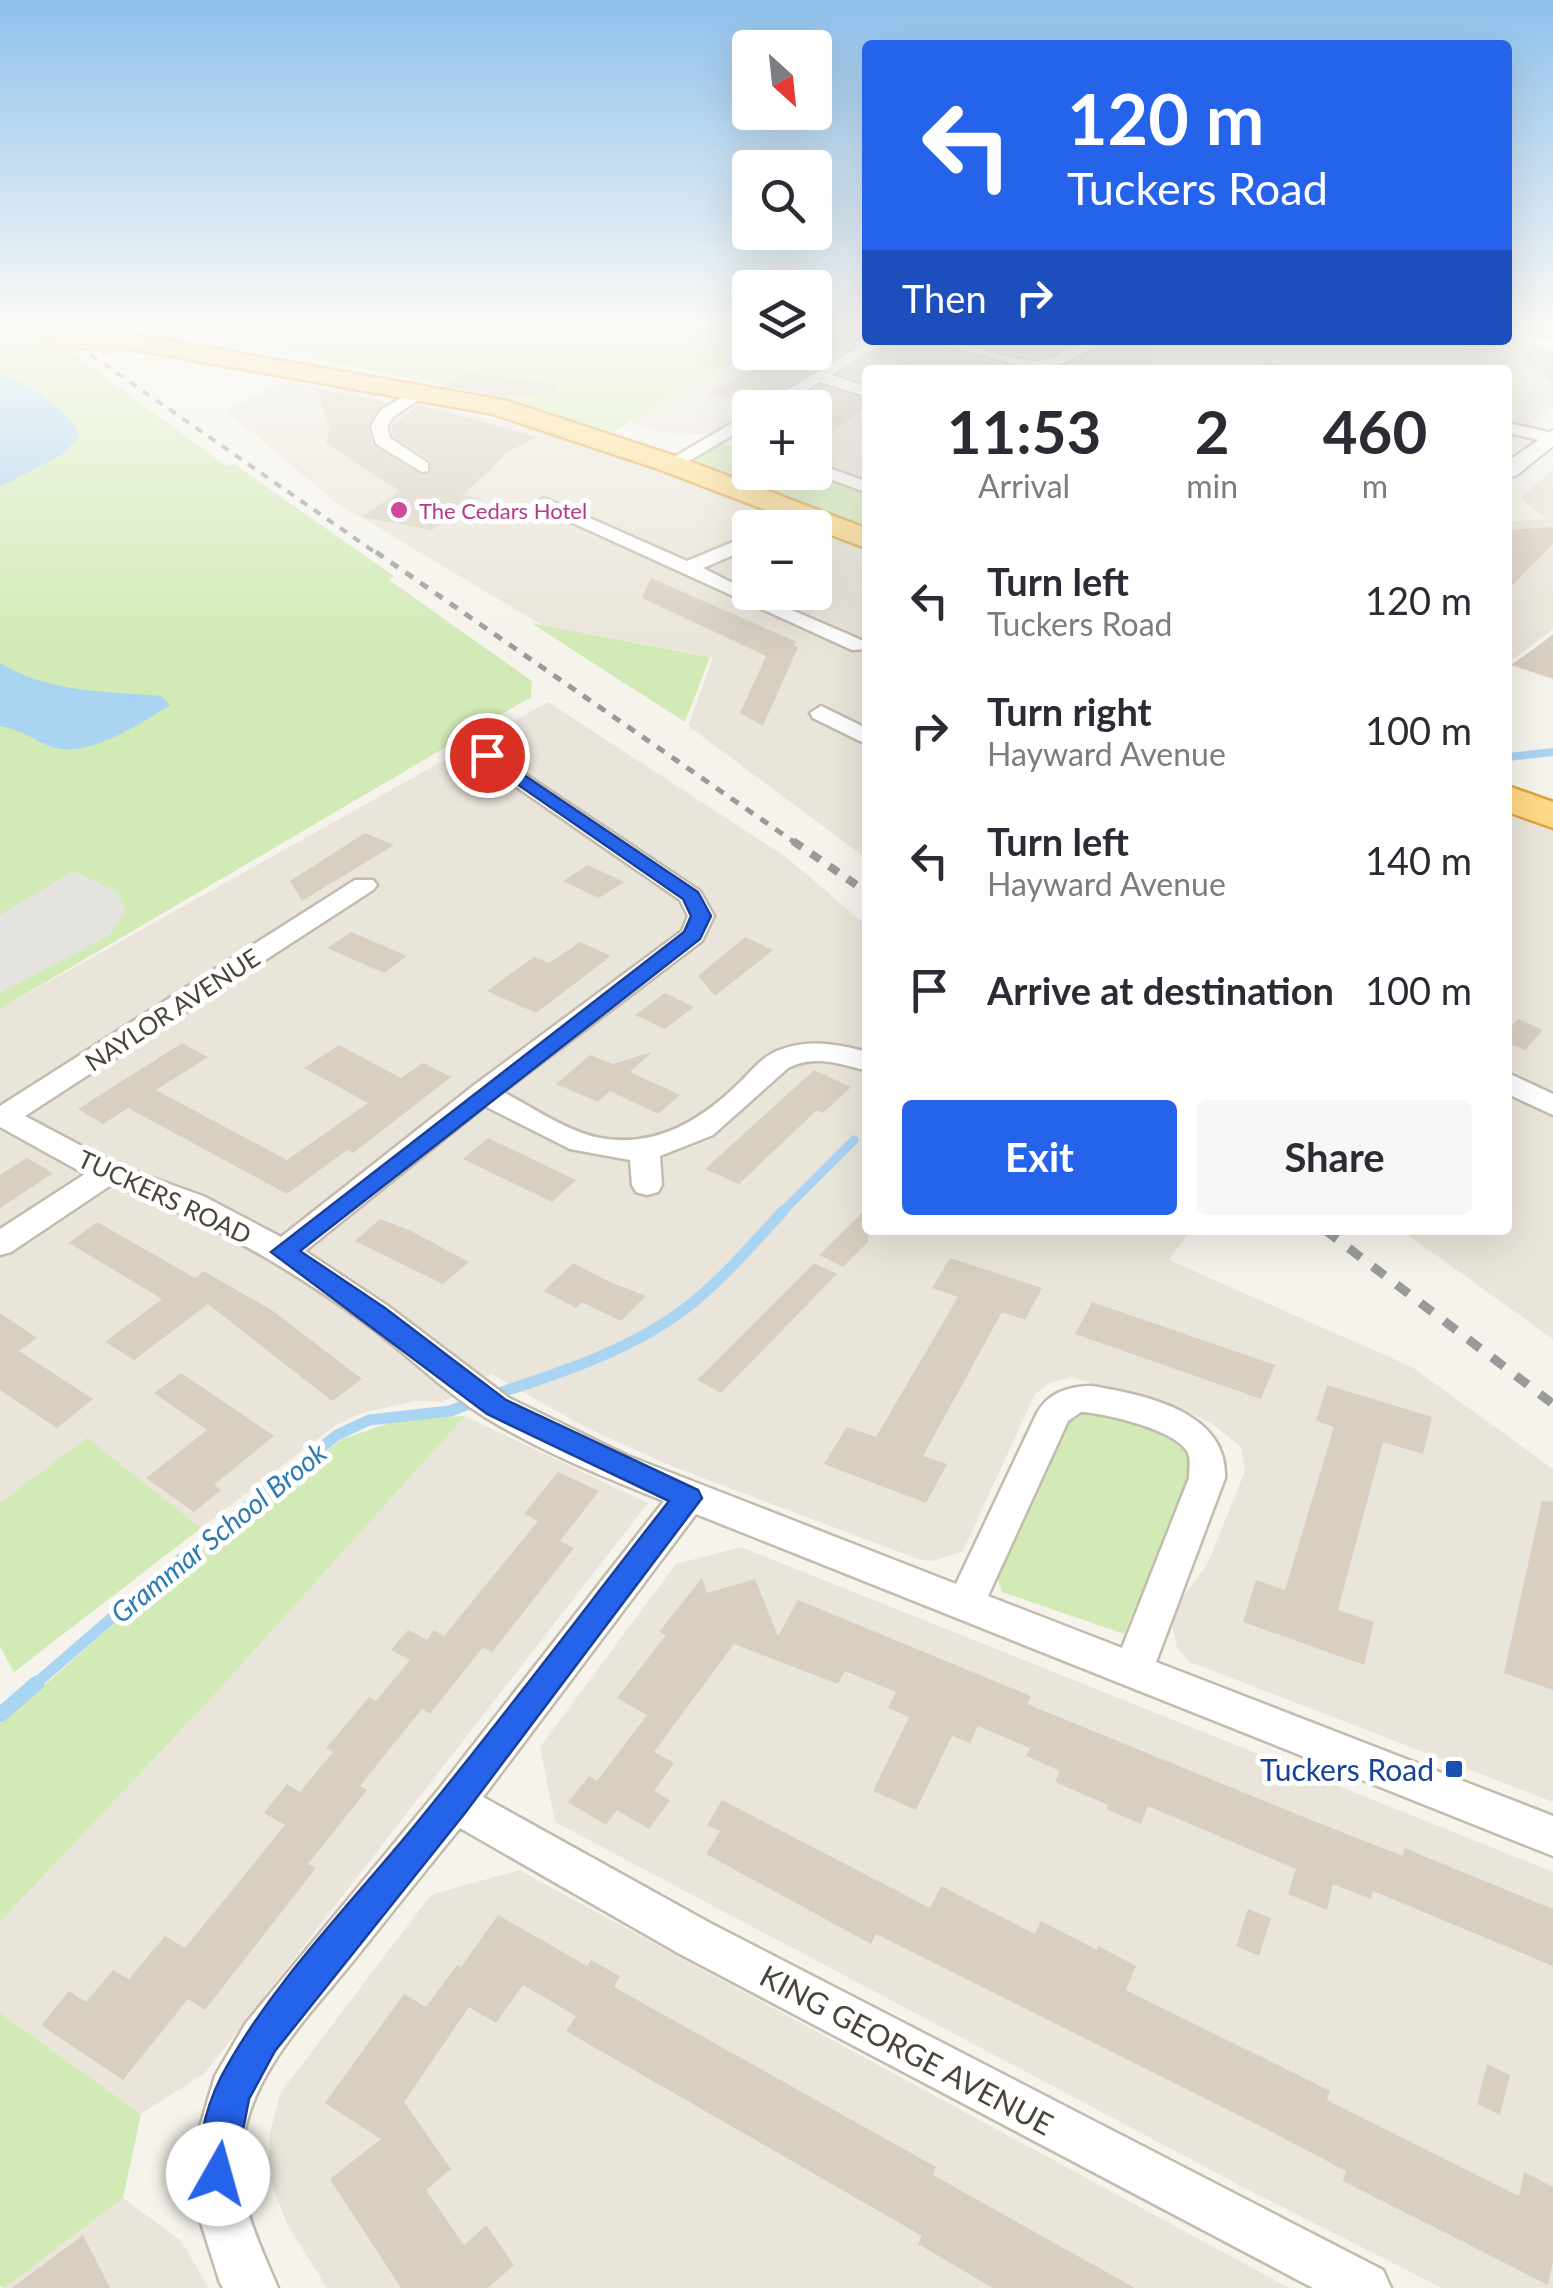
<!DOCTYPE html>
<meta charset="utf-8">
<style>
:root{--surface:#fff;--page:#f7f7f7;--text:#2b2b33;--muted:#7c7c81;--accent:#2563eb}
body{margin:0;font-family:Lato,sans-serif;background:var(--page);color:var(--text);height:100vh;display:flex;flex-direction:column;font-size:38px;white-space:nowrap}
*{box-sizing:border-box;margin:0}
p{font-size:32px;color:var(--muted)}
.icon{flex:none;width:55px;height:55px;fill:none;stroke:currentColor;stroke-width:2;stroke-linecap:round;stroke-linejoin:round}
.map{position:relative;flex:1;overflow:hidden}
.drawer{position:absolute;left:862px;top:365px;width:650px;height:870px;display:flex;flex-direction:column;background:var(--surface);border-radius:10px;box-shadow:0 10px 40px #0002}
.drawer>*{flex:none}
.top-card{position:absolute;left:862px;top:40px;width:650px;height:305px;border-radius:10px;box-shadow:0 10px 40px #0002;background:#2563eb;color:#fff;overflow:hidden}
.needle{width:65px;rotate:153deg}
.controls{position:absolute;left:732px;top:30px;display:grid;gap:20px}
.controls a{display:grid;place-items:center;width:100px;height:100px;border-radius:10px;background:var(--surface);box-shadow:0 10px 40px #0002;font-size:50px}
.pin{position:absolute;display:grid;place-items:center;width:85px;height:85px;color:#fff;margin:-42px;border:5px solid #fff;border-radius:50%;box-shadow:0 2px 10px #0007}
.me{position:absolute;width:110px;margin:-55px;rotate:7deg;stroke-linejoin:round;filter:drop-shadow(0 0 8px #0008)}
.turn{display:flex;align-items:center;gap:35px;height:210px;padding:0 40px;font-size:45px}
.turn .icon{width:130px;height:130px;stroke-width:2.5}
.turn b{display:block;font-size:70px;line-height:85px}
.then{display:flex;align-items:center;height:95px;padding:0 40px;background:#0003;gap:20px;font-size:38px}
.eta{display:flex;justify-content:space-evenly;align-items:center;height:170px;text-align:center}
.eta b{font-size:60px;font-weight:700;line-height:70px}
.cta{display:flex;gap:20px;margin-top:auto;padding:20px 40px}
.cta a{flex:1;height:115px;border-radius:10px;background:var(--accent);color:#fff;font-size:40px;font-weight:700;line-height:115px;text-align:center}
.cta a+a{background:var(--page);color:var(--text)}
ul{padding:0;list-style:none}
li{display:flex;align-items:center;gap:30px;height:130px;padding:0 40px}
li div{flex:1}
li b{display:block;font-size:38px}
li em{font-style:normal}
.map>svg:first-child{display:block}
.residential{fill:#eae5da}
.green{fill:#d2eab5}
.parking{fill:#e5e3e0}
.water{fill:#a9d4f2}
.lines{fill:none;stroke-linecap:round;stroke-linejoin:round}
.stream-far3{stroke:#a9d4f2;stroke-width:8}
.stream-far2{stroke:#a9d4f2;stroke-width:9}
.stream-far1{stroke:#a9d4f2;stroke-width:11}
.stream{stroke:#a9d4f2;stroke-width:15}
.building{fill:#d8cfc1}
.minor-casing{stroke:#c2bbae;stroke-width:5}
.tertiary-casing{stroke:#c2bbae;stroke-width:4}
.trunk-casing{stroke:#e0a43c;stroke-width:5}
.minor{fill:#fff;fill-rule:evenodd}
.tertiary{fill:#fff;fill-rule:evenodd}
.trunk{fill:#ffd985;fill-rule:evenodd}
.rail-far3{stroke:#9a9a9a;stroke-width:4;stroke-dasharray:8 8;stroke-linecap:butt}
.rail-far2{stroke:#9a9a9a;stroke-width:5;stroke-dasharray:9 9;stroke-linecap:butt}
.rail-far1{stroke:#9a9a9a;stroke-width:8;stroke-dasharray:11 11;stroke-linecap:butt}
.rail{stroke:#9a9a9a;stroke-width:9;stroke-dasharray:15 15;stroke-linecap:butt}
.trunk-bridge-casing{stroke:#e0a43c;stroke-width:31;stroke-linecap:butt}
.trunk-bridge{stroke:#ffd985;stroke-width:29}
.route{fill:#2563eb;stroke:#184099;stroke-width:2.5}
.hotel-dot{fill:#d1479c;stroke:#fff;stroke-width:4}
.transit-dot{fill:#1a4fb4;stroke:#fff;stroke-width:4}
.labels{text-anchor:middle;dominant-baseline:central;stroke-width:10;stroke-linejoin:round;paint-order:stroke}
.far-hotel-label{font-size:22px;fill:#b23c85;stroke:#fff;text-anchor:start}
.street-label{font-size:25px;fill:#4b4439;stroke:#fff}
.water-label{font-size:28px;font-style:italic;fill:#2e7ab2;stroke:#fff}
.near-transit-label{font-size:30px;fill:#164399;stroke:#fff;text-anchor:end}
.near-street-label{font-size:30px;fill:#4b4439;stroke:#fff}
</style>
<div class="map">
<svg width="1553" height="2288" viewBox="0 0 1553 2288">
<rect width="100%" height="100%" fill="#f6f3ec"/>
<g class="residential">
<polygon points="815,327 867,327 868,340 1508,340 1508,327 1553,327 1553,405 1508,444 1508,370 868,370 867,479 815,460 815,408 750,408 750,424 733,420 708,435 658,432 629,422 750,352 815,352"/>
<polygon points="284,381 372,395 384,409 401,413 438,407 521,426 670,474 808,527 750,528 750,592 815,592 815,530 867,552 867,859 688,726 713,657 542,625 335,502 227,411"/>
<polygon points="1553,469 1553,629 1508,663 1508,522 1546,519 1521,498"/>
<polygon points="548,702 786,857 867,926 868,1230 1191,1230 1169,1260 1412,1367 1553,1469 1553,1802 1190,1662 1177,1648 1172,1624 1177,1605 1208,1563 1245,1471 1241,1447 1211,1423 1190,1413 1072,1377 1050,1383 1035,1394 963,1551 934,1561 918,1559 666,1464 587,1428 491,1374 443,1402 415,1401 362,1413 336,1425 201,1528 87,1439 0,1503 0,1009"/>
<polygon points="1508,812 1553,830 1553,1339 1401,1230 1508,1230"/>
<polygon points="465,1416 648,1503 205,2073 141,2114 0,2013 0,1922 217,1692"/>
<polygon points="741,1547 1553,1872 1553,2288 1442,2288 1241,2186 555,1822 540,1747 676,1564"/>
<polygon points="519,1870 1289,2288 327,2288 287,2224 268,2174 270,2133 281,2092 431,1895"/>
<polygon points="123,2198 181,2241 209,2288 4,2288"/>
</g>
<g class="green">
<polygon points="151,327 750,327 750,352 612,432 499,396 310,358 313,355"/>
<polygon points="0,330 53,339 225,465 234,464 394,576 389,580 532,681 531,697 0,1009"/>
<polygon points="724,445 750,448 750,472 815,472 867,492 867,531 696,463 699,455"/>
<polygon points="531,623 710,657 685,722"/>
<polygon points="1088,1410 1165,1431 1188,1446 1193,1470 1124,1634 1002,1592 998,1580 1000,1562 1069,1418"/>
<polygon points="465,1416 217,1692 0,1922 0,1724 176,1569 342,1439 399,1420"/>
<polygon points="87,1438 201,1528 14,1672 0,1646 0,1503"/>
<polygon points="0,2013 141,2114 123,2198 4,2288 0,2286"/>
</g>
<polygon class="parking" points="73,871 116,891 126,911 110,935 0,993 0,915"/>
<g class="water">
<path d="M 0,373 C 22,382 77,413 79,437 L 63,454 L 0,487 Z"/>
<path d="M 0,663 C 48,693 106,691 161,696 L 170,705 C 142,723 86,759 52,747 C 34,740 20,729 0,726 Z"/>
</g>
<g class="lines">
<polyline class="stream-far3" points="1508,757 1553,752"/>
<polyline class="stream-far2" points="781,1213 854,1140"/>
<g class="stream-far1">
<path d="M 493,1395 C 556,1374 623,1353 678,1314 C 718,1285 750,1247 783,1211"/>
<polyline points="34,1685 172,1566 337,1435 369,1420 450,1411 477,1401"/>
</g>
<polyline class="stream" points="0,1715 37,1683"/>
</g>
<g class="building">
<polygon points="836,327 868,333 868,337 774,394 768,392 748,402 707,394 786,352 815,352 815,339"/>
<polygon points="892,340 922,340 1007,366 997,370 868,370 868,383 841,374"/>
<polygon points="958,340 1114,340 1150,341 1151,370 1109,370 1072,363 1100,348 1090,340 1041,357"/>
<polygon points="1531,349 1553,354 1553,385 1521,358"/>
<polygon points="470,372 555,384 555,391 509,398 442,386"/>
<polygon points="821,386 868,400 868,407 815,444 815,401 800,398"/>
<polygon points="317,388 386,402 368,424 372,445 420,475 431,473 430,460 393,436 391,427 418,404 537,437 509,451 463,495 478,498 432,530 362,517 400,491 326,443 330,429"/>
<polygon points="1553,527 1553,544 1508,590 1508,530"/>
<polygon points="651,578 797,642 793,645 798,647 763,726 740,713 766,656 642,598"/>
<polygon points="1553,634 1553,679 1511,665 1538,646"/>
<polygon points="365,833 394,845 302,901 290,881"/>
<polygon points="588,865 624,882 599,898 563,881"/>
<polygon points="351,932 407,956 384,973 327,948"/>
<polygon points="745,937 773,950 715,996 698,976"/>
<polygon points="580,942 611,956 536,1013 487,991 534,957 549,963"/>
<polygon points="665,993 694,1007 665,1029 635,1015"/>
<polygon points="1518,1019 1543,1030 1525,1050 1508,1043 1508,1030"/>
<polygon points="182,1043 208,1057 156,1090 287,1160 368,1103 304,1068 339,1045 401,1078 423,1063 451,1077 353,1153 347,1150 287,1194 128,1108 103,1124 78,1109"/>
<polygon points="652,1052 630,1072 680,1095 658,1114 610,1091 598,1102 556,1084 590,1055 613,1064"/>
<polygon points="814,1070 851,1087 823,1113 817,1110 739,1184 705,1169"/>
<polygon points="488,1138 576,1180 552,1202 463,1159"/>
<polygon points="27,1158 53,1173 0,1208 0,1175"/>
<polygon points="868,1207 868,1242 843,1267 819,1255"/>
<polygon points="380,1219 411,1231 469,1262 443,1284 355,1241"/>
<polygon points="97,1222 195,1278 204,1271 273,1311 362,1379 332,1401 208,1304 134,1360 105,1342 162,1299 69,1243"/>
<polygon points="950,1258 1042,1288 1025,1320 1002,1312 923,1456 947,1464 926,1503 824,1464 847,1427 876,1437 958,1297 932,1288"/>
<polygon points="573,1263 612,1283 646,1296 621,1321 582,1302 576,1308 544,1291"/>
<polygon points="814,1263 837,1274 721,1393 697,1380"/>
<polygon points="1092,1302 1275,1365 1261,1399 1075,1334"/>
<polygon points="0,1313 37,1338 19,1351 93,1399 57,1428 0,1390"/>
<polygon points="181,1373 274,1436 214,1485 221,1490 194,1512 146,1478 207,1430 154,1393"/>
<polygon points="1327,1385 1432,1417 1423,1454 1383,1442 1338,1610 1374,1622 1364,1665 1243,1622 1256,1580 1285,1590 1334,1427 1316,1421"/>
<polygon points="558,1472 599,1491 560,1541 574,1548 492,1652 483,1647 430,1714 422,1709 392,1746 360,1786 367,1790 308,1864 316,1868 205,2010 188,1999 123,2080 41,2025 69,1991 86,2002 113,1970 129,1979 165,1936 185,1948 285,1825 264,1813 287,1784 300,1792 333,1752 326,1748 348,1722 369,1697 376,1701 410,1660 391,1650 408,1630 427,1640 434,1630 444,1636 538,1521 524,1514"/>
<polygon points="1542,1501 1553,1502 1553,1690 1504,1673"/>
<polygon points="702,1578 707,1593 755,1579 778,1636 798,1600 1031,1696 1027,1704 1311,1820 1403,1856 1404,1848 1553,1909 1553,1966 1373,1891 1371,1899 1333,1884 1327,1910 1288,1894 1296,1869 1148,1806 1141,1824 1106,1809 1108,1805 1055,1782 1060,1771 1026,1756 1030,1748 978,1726 970,1743 952,1736 916,1810 873,1791 909,1717 888,1708 896,1692 845,1671 838,1684 734,1644 654,1752 674,1763 654,1791 670,1800 649,1829 617,1810 606,1825 568,1802 589,1776 597,1781 647,1715 617,1698 666,1635 659,1632"/>
<polygon points="722,1800 930,1908 941,1886 1035,1934 1041,1921 1097,1950 1098,1946 1136,1966 1126,1990 1330,2091 1327,2100 1519,2196 1524,2172 1553,2187 1553,2261 1548,2285 1343,2181 1346,2171 1270,2131 876,1934 871,1944 706,1854 720,1831 707,1825"/>
<polygon points="1248,1909 1271,1918 1259,1956 1236,1946"/>
<polygon points="498,1915 587,1966 591,1960 620,1976 614,1987 936,2167 933,2175 1135,2288 993,2288 918,2244 922,2236 566,2031 576,2016 523,1985 496,2023 469,2007 404,2102 451,2169 426,2190 464,2245 486,2225 514,2265 488,2288 401,2288 330,2179 381,2139 325,2103 404,1994 426,2007 457,1965 461,1967"/>
<polygon points="1487,2064 1510,2075 1500,2115 1477,2104"/>
<polygon points="83,2235 110,2288 12,2288"/>
</g>
<g class="lines">
<defs>
<g id="minor">
<polygon points="1508,329 1553,341 1553,351 1508,338"/>
<polygon points="869,340 888,340 832,375 868,387 868,397 820,382 778,408 758,408"/>
<path d="M 926,340 C 966,340 1001,360 1037,361 C 1057,361 1079,335 1097,347 L 1057,366 L 1064,370 L 1037,370 Z"/>
<polygon points="1266,364 1276,367 1278,370 1259,370"/>
<polygon points="421,386 429,391 427,394 393,417 387,426 390,438 428,463 428,471 422,472 376,444 371,426 381,410"/>
<polygon points="750,413 750,425 677,468 662,464"/>
<polygon points="1508,423 1553,433 1553,443 1508,433"/>
<polygon points="815,463 868,482 868,493 811,472 815,472"/>
<polygon points="544,498 687,561 750,535 750,548 703,568 750,592 866,642 868,649 852,650 538,507 535,503"/>
<polygon points="807,511 814,513 814,521 799,528 774,528"/>
<polygon points="821,706 868,729 868,745 813,718 810,713"/>
<path d="M 471,738 L 700,891 L 714,916 L 702,941 L 503,1092 C 534,1108 566,1131 600,1138 C 654,1148 699,1122 737,1085 C 750,1073 760,1058 777,1051 C 808,1038 837,1044 868,1052 L 868,1071 C 840,1064 815,1054 788,1068 L 713,1135 L 660,1156 L 662,1185 L 658,1192 L 647,1195 L 636,1192 L 632,1185 L 630,1160 L 570,1149 L 485,1106 L 305,1251 L 388,1306 L 509,1398 L 628,1456 L 956,1584 L 1037,1413 C 1048,1393 1069,1386 1092,1386 C 1144,1395 1228,1411 1225,1478 L 1156,1662 L 1553,1816 L 1553,1856 L 696,1514 L 483,1797 L 710,1923 L 1383,2270 L 1391,2288 L 1313,2288 L 678,1953 L 460,1828 C 424,1872 389,1916 354,1960 C 310,2015 248,2075 242,2149 C 238,2204 258,2240 278,2288 L 223,2288 L 220,2283 L 194,2201 L 194,2147 L 215,2076 L 246,2023 L 439,1789 L 664,1501 C 604,1477 540,1451 485,1417 C 442,1390 405,1352 365,1323 C 286,1265 203,1218 111,1185 L 11,1252 L 0,1255 L 0,1229 L 85,1174 L 0,1127 L 0,1106 L 355,880 L 373,880 L 377,885 L 373,890 L 25,1116 L 119,1166 L 203,1196 L 281,1237 L 473,1086 L 682,931 L 688,916 L 680,900 L 463,750 L 460,745 ZM 1081,1412 C 1104,1413 1178,1430 1188,1453 C 1191,1460 1189,1471 1189,1478 L 1122,1648 L 988,1596 L 1068,1421 Z"/>
<polygon points="1508,1073 1553,1094 1553,1115 1508,1094"/>
</g>
<polygon id="tertiary" points="1553,430 1553,446 1516,476 1508,477 1508,461"/>
<g id="trunk">
<polygon points="113,331 508,401 681,458 868,529 868,549 661,470 493,414 104,344 100,339 104,334"/>
<polygon points="1508,786 1553,802 1553,828 1508,812"/>
</g>
</defs>
<use href="#minor" class="minor-casing"/>
<use href="#tertiary" class="tertiary-casing"/>
<use href="#trunk" class="trunk-casing"/>
<use href="#minor" class="minor"/>
<use href="#tertiary" class="tertiary"/>
<use href="#trunk" class="trunk"/>
<polyline class="rail-far3" points="51,327 379,555"/>
<polyline class="rail-far2" points="376,552 797,844"/>
<polyline class="rail-far1" points="793,841 868,893"/>
<polyline class="rail" points="1325,1230 1553,1404"/>
<defs>
<polyline id="trunk-bridge" points="44,327 113,339"/>
</defs>
<use href="#trunk-bridge" class="trunk-bridge-casing"/>
<use href="#trunk-bridge" class="trunk-bridge"/>
</g>
<linearGradient id="sky" x2="0" y2="1"><stop stop-color="#8fc1ec"/><stop offset="0.5" stop-color="#fbfaf6"/><stop offset="1" stop-color="#fbfaf6" stop-opacity="0"/></linearGradient>
<rect width="1553" height="648" fill="url(#sky)"/>
<path class="route" d="M 487,750 L 698,892 L 711,916 L 700,939 L 300,1251 L 385,1308 L 506,1400 L 698,1490 L 702,1498 L 465,1813 L 275,2051 L 249,2099 L 232,2187 L 218,2193 L 205,2187 C 192,2155 206,2107 221,2077 C 269,1987 346,1909 411,1830 C 499,1723 583,1611 669,1501 L 487,1414 L 271,1252 L 684,932 L 691,916 L 683,899 L 481,759 L 478,755 Z"/>
<circle class="hotel-dot" cx="399" cy="510" r="10"/>
<rect class="transit-dot" x="1444" y="1759" width="20" height="20" rx="5"/>
<g class="labels">
<g class="far-hotel-label">
<text x="419" y="510">The Cedars Hotel</text>
</g>
<g class="street-label">
<text transform="translate(172 1009) rotate(-33)">NAYLOR AVENUE</text>
<text transform="translate(165 1196) rotate(25)">TUCKERS ROAD</text>
</g>
<g class="water-label">
<text transform="translate(218 1532) rotate(-39)">Grammar School Brook</text>
</g>
<g class="near-transit-label">
<text x="1434" y="1769">Tuckers Road</text>
</g>
<g class="near-street-label">
<text transform="translate(907 2049) rotate(28)">KING GEORGE AVENUE</text>
</g>
</g>
</svg>
<div class="controls">
<a><svg class="needle" viewBox="-14 -14 28 28"><path d="M0-13l5 13h-10z" fill="#e53935"/><path d="M0 13l5-13h-10z" fill="#7c7c81"/></svg></a>
<a><svg class="icon" aria-label="search" viewBox="0 0 24 24"><circle cx="10" cy="10" r="6"/><path d="M15 15l6 6"/></svg></a>
<a><svg class="icon" aria-label="layers" viewBox="0 0 24 24"><path d="M12 4l9 5-9 5-9-5zM3 14l9 5 9-5"/></svg></a>
<a>+</a>
<a>−</a>
</div>
<div class="pin" style="left:487px;top:755px;background:#d93025"><svg class="icon" aria-label="arrive" viewBox="0 0 24 24"><path d="M6 21V4h12l-3 4 3 4H6"/></svg></div>
<svg class="me" style="left:218px;top:2174px" viewBox="-20 -20 40 40"><circle r="19" fill="#fff"/><path d="M0-13L10 11 0 6-10 11z" fill="#2563eb"/></svg>
<div class="top-card">
<div class="turn"><svg class="icon" aria-label="left" viewBox="0 0 24 24"><path d="M17 20v-9H6M10 6l-5 5 5 5"/></svg><div><b>120 m</b>Tuckers Road</div></div>
<div class="then">Then<svg class="icon" aria-label="right" viewBox="0 0 24 24"><path d="M7 20v-9h11M14 6l5 5-5 5"/></svg></div>
</div>
<section class="drawer">
<div class="eta">
<div><b>11:53</b><p>Arrival</p></div>
<div><b>2</b><p>min</p></div>
<div><b>460</b><p>m</p></div>
</div>
<ul>
<li><svg class="icon" aria-label="left" viewBox="0 0 24 24"><path d="M17 20v-9H6M10 6l-5 5 5 5"/></svg><div><b>Turn left</b><p>Tuckers Road</p></div><em>120 m</em></li>
<li><svg class="icon" aria-label="right" viewBox="0 0 24 24"><path d="M7 20v-9h11M14 6l5 5-5 5"/></svg><div><b>Turn right</b><p>Hayward Avenue</p></div><em>100 m</em></li>
<li><svg class="icon" aria-label="left" viewBox="0 0 24 24"><path d="M17 20v-9H6M10 6l-5 5 5 5"/></svg><div><b>Turn left</b><p>Hayward Avenue</p></div><em>140 m</em></li>
<li><svg class="icon" aria-label="arrive" viewBox="0 0 24 24"><path d="M6 21V4h12l-3 4 3 4H6"/></svg><div><b>Arrive at destination</b></div><em>100 m</em></li>
</ul>
<div class="cta"><a>Exit</a><a>Share</a></div>
</section>
</div>
